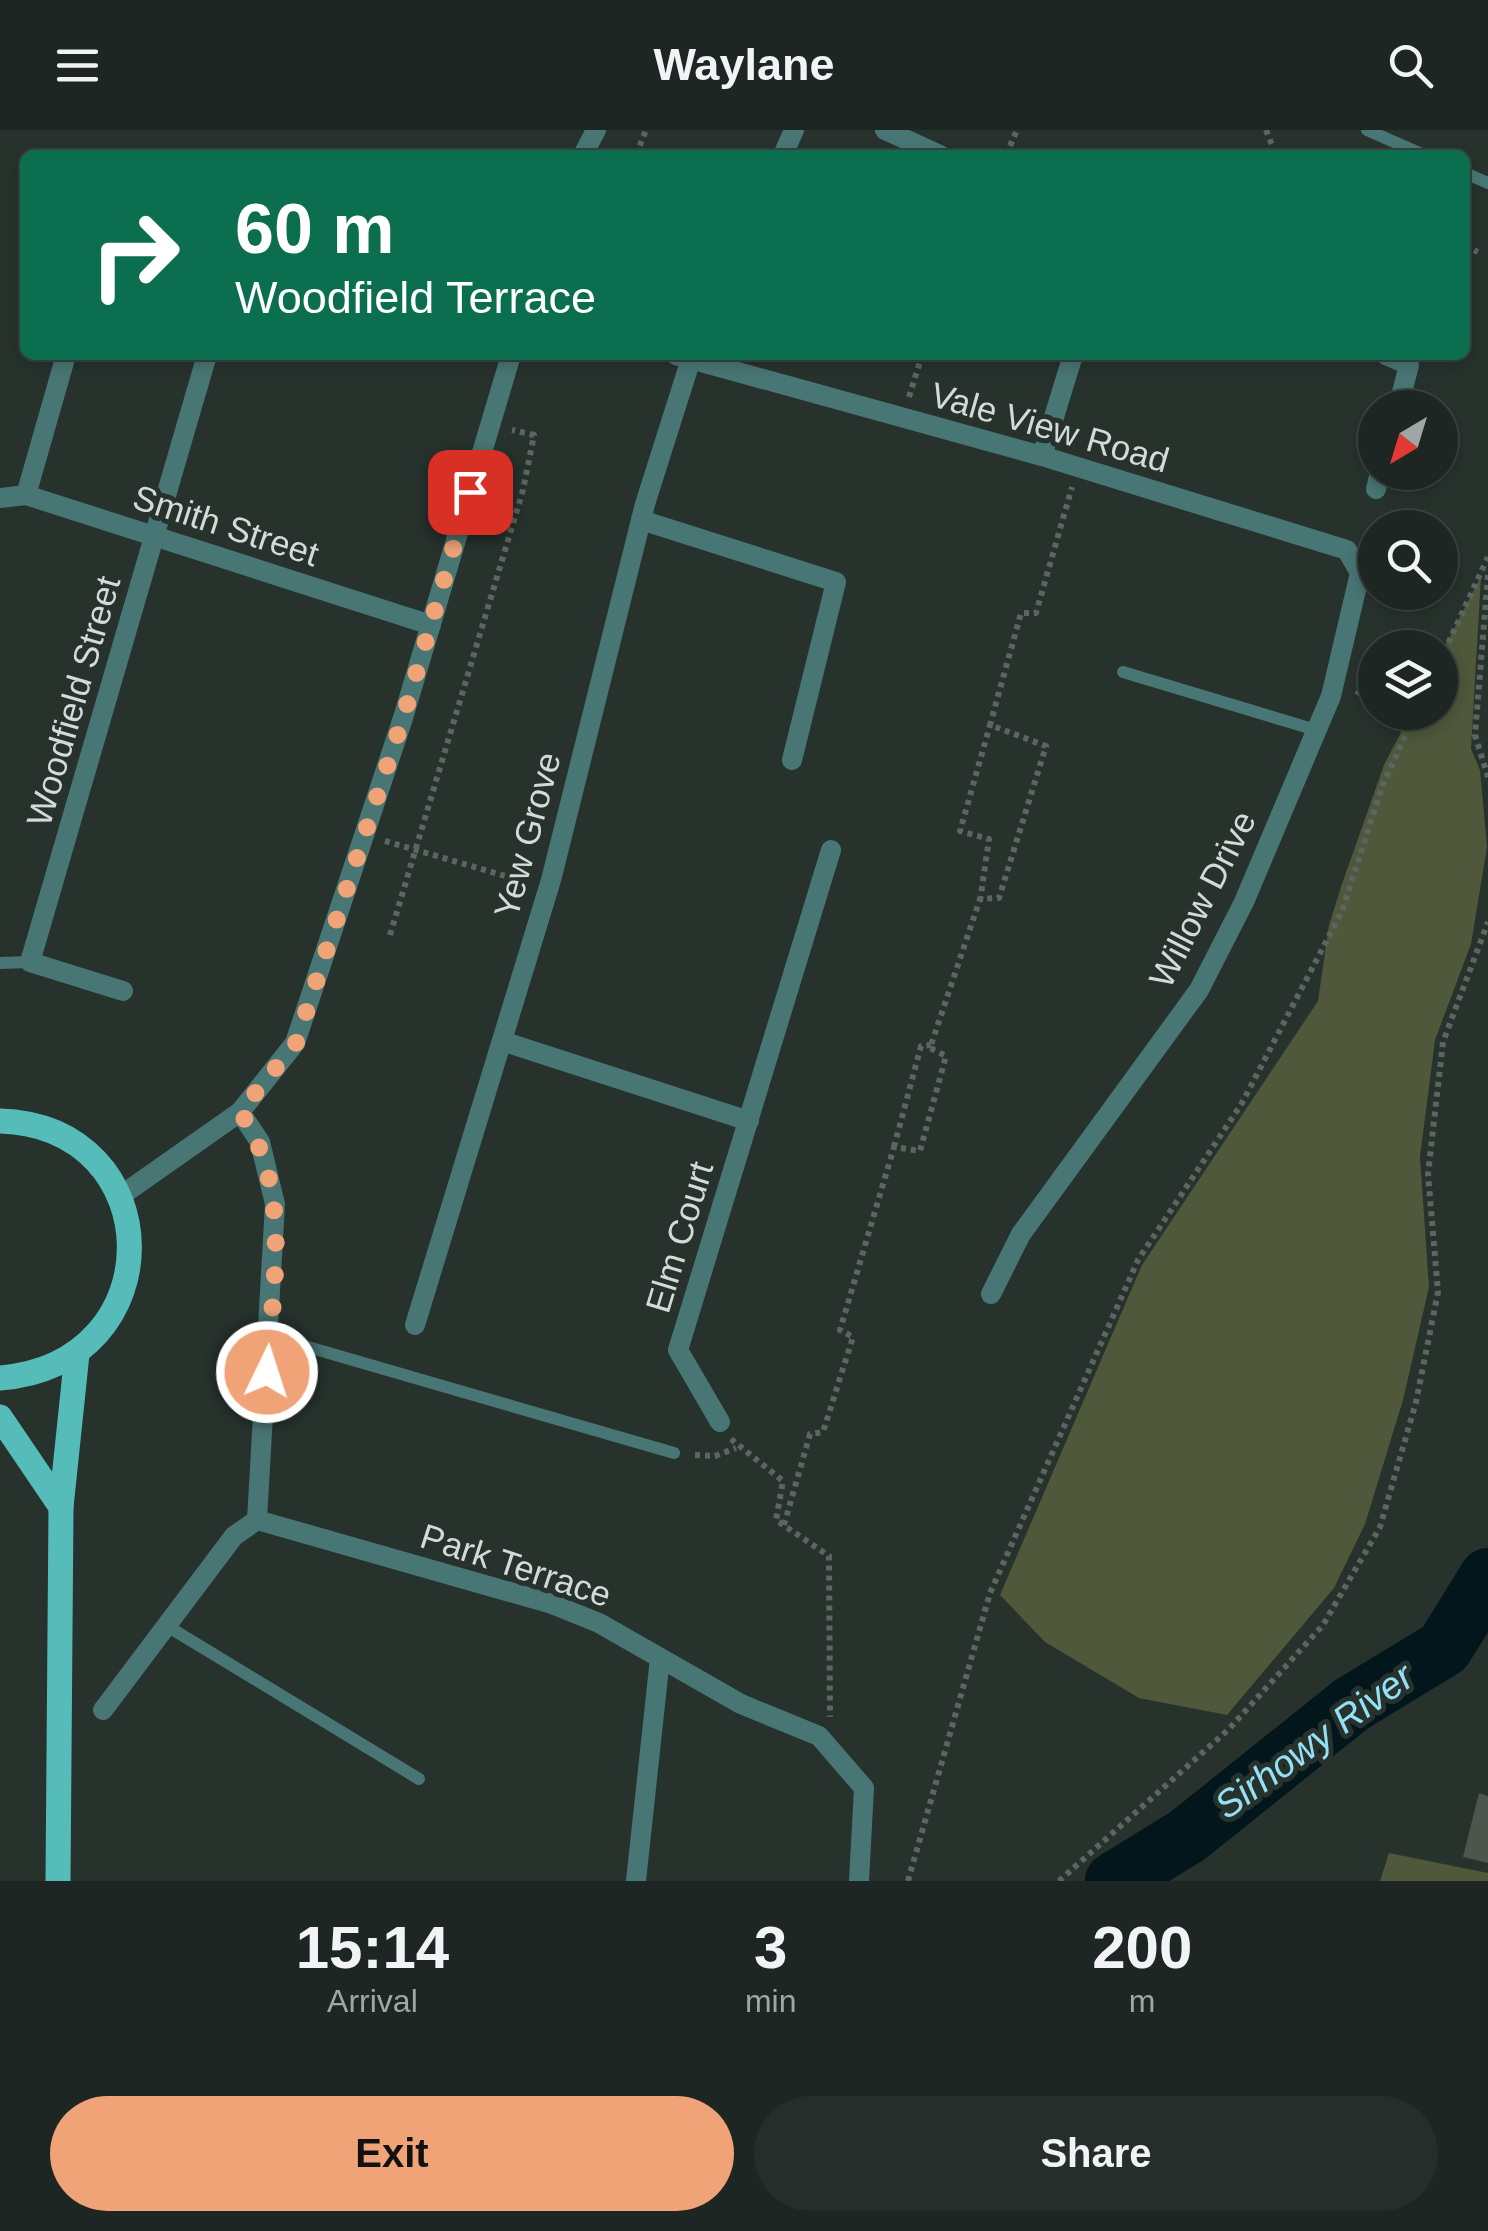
<!DOCTYPE html>
<style>
:root{--surface:#1d2622;--page:#252e2a;--text:#f1f3f6;--muted:#a0a5a5;--line:#3b4340;--accent:#efa376}
body{margin:0;font-family:Helvetica,sans-serif;background:var(--page);color:var(--text);height:100vh;display:flex;flex-direction:column;font-size:38px;white-space:nowrap}
*{box-sizing:border-box;margin:0}
p{font-size:32px;color:var(--muted)}
.icon{flex:none;width:55px;height:55px;fill:none;stroke:currentColor;stroke-width:2;stroke-linecap:round;stroke-linejoin:round}
.map{position:relative;height:1751px;overflow:hidden}
.drawer{display:flex;flex-direction:column;background:var(--surface);flex:1}
.drawer>*{flex:none}
.top-card{position:absolute;left:20px;top:20px;width:1450px;height:210px;border-radius:15px;box-shadow:0 5px 15px #0003,0 0 0 2px var(--line);background:#0b6e4f;color:#fff;overflow:hidden}
.needle{width:65px;rotate:218deg}
.fabs{position:absolute;left:1358px;top:260px;display:grid;gap:20px}
.fabs a{display:grid;place-items:center;width:100px;height:100px;border-radius:50%;background:var(--surface);box-shadow:0 5px 15px #0003,0 0 0 2px var(--line);font-size:50px}
.pin{position:absolute;display:grid;place-items:center;width:85px;height:85px;color:#fff;margin:-42px;border-radius:20px;box-shadow:0 5px 15px #0006}
.me{position:absolute;width:110px;margin:-55px;rotate:4deg;stroke-linejoin:round;filter:drop-shadow(0 0 8px #0008)}
.turn{display:flex;align-items:center;gap:35px;height:210px;padding:0 50px;font-size:45px}
.turn .icon{width:130px;height:130px;stroke-width:2.5}
.turn b{display:block;font-size:70px;line-height:85px}
.eta{display:flex;justify-content:space-evenly;align-items:center;height:170px;text-align:center}
.eta b{font-size:60px;font-weight:700;line-height:70px}
.action{display:flex;gap:20px;margin-top:auto;padding:20px 50px}
.action a{flex:1;height:115px;border-radius:60px;background:var(--accent);color:#111;font-size:40px;font-weight:700;line-height:115px;text-align:center}
.action a+a{background:var(--page);color:var(--text)}
header{display:flex;justify-content:space-between;align-items:center;height:130px;padding:0 50px;background:var(--surface);font-size:45px;font-weight:700}
.map>svg:first-child{display:block}
.green{fill:#4f583b}
.lines{fill:none;stroke-linecap:round;stroke-linejoin:round}
.river{stroke:#02161c;stroke-width:58}
.building{fill:#4d554d}
.path{stroke:#5c6561;stroke-width:6;stroke-dasharray:5 5;stroke-linecap:butt}
.lane{stroke:#487674;stroke-width:12}
.street{stroke:#487674;stroke-width:20}
.primary{stroke:#56bcb9;stroke-width:25}
.route{stroke:#efa376;stroke-width:18;stroke-dasharray:0 32.4}
.labels{text-anchor:middle;dominant-baseline:central;stroke-width:10;stroke-linejoin:round;paint-order:stroke}
.street-label{font-size:35px;fill:#d4dad7;stroke:#27322d}
.water-label{font-size:38px;font-style:italic;fill:#94e1f6;stroke:#27322d}
</style>
<header><svg class="icon" aria-label="menu" viewBox="0 0 24 24"><path d="M4 6h16M4 12h16M4 18h16"/></svg>Waylane<svg class="icon" aria-label="search" viewBox="0 0 24 24"><circle cx="10" cy="10" r="6"/><path d="M15 15l6 6"/></svg></header>
<div class="map">
<svg width="1488" height="1751" viewBox="0 0 1488 1751">
<rect width="100%" height="100%" fill="#27322d"/>
<g class="green">
<polygon points="1481,446 1471,619 1480,640 1487,717 1471,814 1435,910 1420,1027 1429,1157 1403,1270 1365,1394 1334,1458 1227,1585 1139,1568 1045,1512 1000,1465 1142,1135 1318,871 1329,795 1342,754 1384,635 1411,583 1440,582 1440,526"/>
<polygon points="1389,1723 1488,1743 1488,1751 1380,1751"/>
</g>
<g class="lines">
<polyline class="river" points="1114,1751 1187,1706 1352,1574 1444,1518 1488,1447"/>
</g>
<polygon class="building" points="1479,1663 1488,1666 1488,1733 1463,1727"/>
<g class="lines">
<g class="path">
<polyline points="1266,0 1276,25"/>
<polyline points="636,25 646,0"/>
<polyline points="1006,25 1017,0"/>
<polyline points="1465,116 1478,122"/>
<polyline points="909,267 922,225"/>
<polyline points="1488,445 1475,605 1488,647"/>
<polyline points="1440,531 1488,427"/>
<polyline points="1356,561 1375,572"/>
<polyline points="385,711 526,752"/>
<polyline points="980,771 989,709 960,701 990,595"/>
<polyline points="390,805 523,360 534,305 512,300"/>
<polyline points="894,1017 921,916 931,915"/>
<polyline points="731,1309 783,1351 776,1390 829,1426 830,1587"/>
<polyline points="695,1325 715,1326 736,1318"/>
<polyline points="784,1395 810,1304 823,1302 853,1207 840,1200 894,1017 920,1021 946,926 930,918 980,769 999,768 1046,616 990,595 1021,483 1036,483 1072,357"/>
<polyline points="908,1751 990,1463 1138,1130 1242,973 1342,781 1382,657 1416,582"/>
<polyline points="1059,1751 1229,1599 1323,1495 1380,1397 1416,1272 1438,1162 1428,1044 1443,912 1488,792"/>
</g>
<g class="lane">
<polyline points="1367,0 1424,25"/>
<polyline points="1465,43 1488,53"/>
<polyline points="1123,542 1316,600"/>
<polyline points="0,833 30,832"/>
<polyline points="270,1206 674,1323"/>
<polyline points="167,1496 419,1649"/>
</g>
<g class="street">
<polyline points="885,0 940,25"/>
<polyline points="583,25 596,0"/>
<polyline points="783,25 794,0"/>
<polyline points="676,225 1042,326 1347,420 1360,443 1331,566 1244,772 1199,860 1021,1104 991,1164"/>
<polyline points="1386,225 1409,235 1398,278"/>
<polyline points="1042,326 1073,225"/>
<polyline points="1376,359 1380,342"/>
<polyline points="26,365 66,225"/>
<polyline points="0,368 26,365 431,495"/>
<polyline points="641,390 836,452 792,630"/>
<polyline points="123,861 30,832 207,225"/>
<polyline points="502,911 749,991"/>
<polyline points="119,1067 240,982"/>
<polyline points="415,1195 551,750 645,374 691,229"/>
<polyline points="720,1292 678,1220 831,720"/>
<polyline points="257,1390 275,1074 260,1012 240,982 295,913 403,588 511,225"/>
<polyline points="103,1580 234,1406 257,1390 552,1474 599,1493 741,1574 819,1606 864,1658 859,1751"/>
<polyline points="636,1751 660,1528"/>
</g>
<g class="primary">
<path d="M 0,991 C 170,996 175,1234 0,1248"/>
<polyline points="0,1287 61,1377"/>
<polyline points="58,1751 61,1377 77,1224"/>
</g>
</g>
<g class="lines">
<path class="route" d="M 267,1242 C 273,1154 293,1059 240,982 L 296,913 L 403,588 L 470,362"/>
</g>
<g class="labels">
<g class="street-label">
<text transform="translate(1050 297) rotate(16)">Vale View Road</text>
<text transform="translate(226 395) rotate(18)">Smith Street</text>
<text transform="translate(73 571) rotate(-74)">Woodfield Street</text>
<text transform="translate(527 705) rotate(-75)">Yew Grove</text>
<text transform="translate(1202 769) rotate(-63)">Willow Drive</text>
<text transform="translate(679 1107) rotate(-73)">Elm Court</text>
<text transform="translate(516 1435) rotate(18)">Park Terrace</text>
</g>
<g class="water-label">
<text transform="translate(1314 1611) rotate(-36)">Sirhowy River</text>
</g>
</g>
</svg>
<div class="fabs">
<a><svg class="needle" viewBox="-14 -14 28 28"><path d="M0-13l5 13h-10z" fill="#e53935"/><path d="M0 13l5-13h-10z" fill="#a0a5a5"/></svg></a>
<a><svg class="icon" aria-label="search" viewBox="0 0 24 24"><circle cx="10" cy="10" r="6"/><path d="M15 15l6 6"/></svg></a>
<a><svg class="icon" aria-label="layers" viewBox="0 0 24 24"><path d="M12 4l9 5-9 5-9-5zM3 14l9 5 9-5"/></svg></a>
</div>
<div class="pin" style="left:470px;top:362px;background:#d93025"><svg class="icon" aria-label="arrive" viewBox="0 0 24 24"><path d="M6 21V4h12l-3 4 3 4H6"/></svg></div>
<svg class="me" style="left:267px;top:1242px" viewBox="-20 -20 40 40"><circle r="17" fill="#efa376" stroke="#fff" stroke-width="3"/><path d="M0-11L8 9 0 5-8 9z" fill="#fff"/></svg>
<div class="top-card">
<div class="turn"><svg class="icon" aria-label="right" viewBox="0 0 24 24"><path d="M7 20v-9h11M14 6l5 5-5 5"/></svg><div><b>60 m</b>Woodfield Terrace</div></div>
</div>
</div>
<section class="drawer">
<div class="eta">
<div><b>15:14</b><p>Arrival</p></div>
<div><b>3</b><p>min</p></div>
<div><b>200</b><p>m</p></div>
</div>
<div class="action"><a>Exit</a><a>Share</a></div>
</section>
